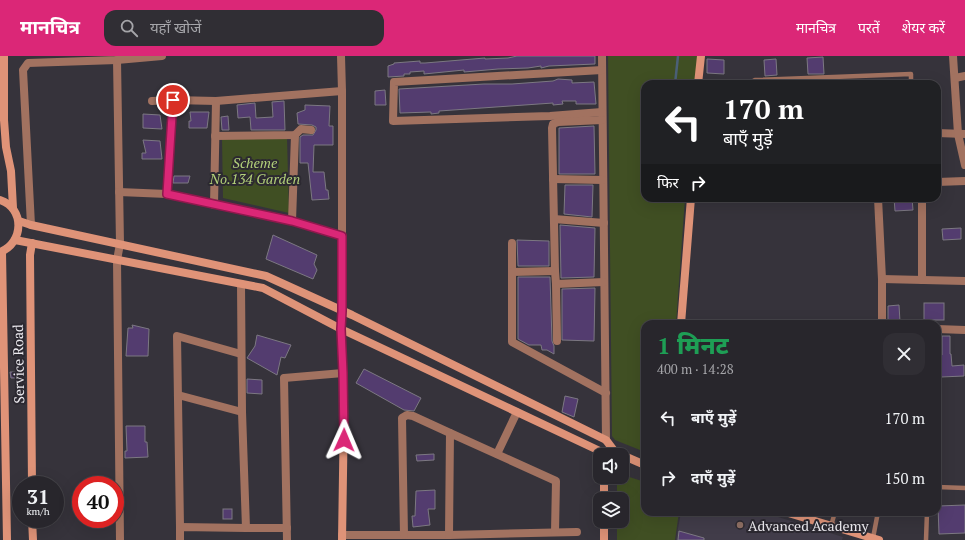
<!DOCTYPE html>
<html lang="hi">
<meta charset="utf-8">
<style>
:root{--surface:#28262c;--page:#302e34;--text:#f1f3f6;--muted:#a5a5a9;--line:#444348;--accent:#db2777}
body{margin:0;font-family:"PT Serif","Noto Sans Devanagari",serif;background:var(--page);color:var(--text);height:100vh;display:flex;flex-direction:column;font-size:15px;white-space:nowrap}
*{box-sizing:border-box;margin:0}
p{font-size:13px;color:var(--muted)}
.icon{flex:none;width:22px;height:22px;fill:none;stroke:currentColor;stroke-width:2;stroke-linecap:round;stroke-linejoin:round}
.map{position:relative;flex:1;overflow:hidden}
.side{position:absolute;left:641px;top:264px;width:300px;height:196px;display:flex;flex-direction:column;background:var(--surface);border-radius:12px;box-shadow:0 4px 16px #0002,0 0 0 1px var(--line)}
.side>*{flex:none}
.top-card{position:absolute;left:641px;top:24px;width:300px;height:122px;border-radius:12px;box-shadow:0 4px 16px #0002,0 0 0 1px var(--line);background:#202124;color:#fff;overflow:hidden}
.buttons{position:absolute;left:593px;top:392px;display:grid;gap:8px}
.buttons a{display:grid;place-items:center;width:36px;height:36px;border-radius:8px;background:var(--surface);box-shadow:0 4px 16px #0002,0 0 0 1px var(--line);font-size:20px}
.speed{position:absolute;left:12px;top:420px;display:flex;gap:8px;font-size:20px;font-weight:700;text-align:center}
.speed>*{display:grid;place-content:center;width:52px;height:52px;border-radius:50%;background:var(--surface);box-shadow:0 4px 16px #0002,0 0 0 1px var(--line);line-height:1}
.speed small{font-size:10px;font-weight:400}
.speed .limit{border:6px solid #d22;background:#fff;color:#111}
.pin{position:absolute;display:grid;place-items:center;width:34px;height:34px;color:#fff;margin:-17px;border:2px solid #fff;border-radius:50%;box-shadow:0 1px 4px #0007}
.me{position:absolute;width:44px;margin:-22px;rotate:1deg;stroke-linejoin:round;filter:drop-shadow(0 0 3px #0008)}
.turn{display:flex;align-items:center;gap:14px;height:84px;padding:0 16px;font-size:18px}
.turn .icon{width:52px;height:52px;stroke-width:2.5}
.turn b{display:block;font-size:28px;line-height:34px}
.then{display:flex;align-items:center;height:38px;padding:0 16px;background:#0003;gap:8px;font-size:15px}
.round{display:grid;place-items:center;flex:none;width:42px;height:42px;border-radius:12px;background:var(--page)}
.headline{display:flex;align-items:center;justify-content:space-between;height:68px;padding:0 16px}
h1{font-size:24px;font-weight:800;line-height:30px;color:#1e9e55}
ul{padding:0;list-style:none}
li{display:flex;align-items:center;gap:12px;height:60px;padding:0 16px}
li div{flex:1}
li b{display:block;font-size:15px}
li em{font-style:normal}
header{display:flex;align-items:center;gap:24px;box-sizing:border-box;height:56px;padding:0 20px;background:var(--accent);color:#fff}
header strong{font-size:19px}
nav{display:flex;gap:22px;margin-inline-start:auto;font-size:14px}
.search{width:280px;height:36px;background:var(--page);display:flex;align-items:center;gap:10px;box-sizing:border-box;padding:0 14px;border-radius:12px;color:var(--muted);font-size:15px}
.map>svg:first-child{display:block}
.built{fill:#413c49}
.green{fill:#404f23}
.lines{fill:none;stroke-linecap:round;stroke-linejoin:round}
.stream{stroke:#4b6078;stroke-width:2.5}
.building{fill:#533c6f;stroke:#7c7882}
.lane{stroke:#a27260;stroke-width:4.5}
.street{stroke:#a27260;stroke-width:8}
.secondary{stroke:#df9378;stroke-width:8}
.route-casing{stroke:#8e194d;stroke-width:10}
.route{stroke:#db2777;stroke-width:7}
.education-dot{fill:#8d6e63;stroke:#2c2931;stroke-width:1.5}
.labels{text-anchor:middle;dominant-baseline:central;stroke-width:4;stroke-linejoin:round;paint-order:stroke}
.park-label{font-size:14px;font-style:italic;fill:#b2d079;stroke:#2c2931}
.street-label{font-size:14px;fill:#eceaef;stroke:#2c2931}
.poi-label{font-size:14px;fill:#eceaef;stroke:#2c2931;text-anchor:start}
</style>
<header>
<strong>मानचित्र</strong>
<div class="search"><svg class="icon" aria-label="search" viewBox="0 0 24 24"><circle cx="10" cy="10" r="6"/><path d="M15 15l6 6"/></svg>यहाँ खोजें</div>
<nav><a>मानचित्र</a><a>परतें</a><a>शेयर करें</a></nav>
</header>
<div class="map">
<svg width="965" height="484" viewBox="0 0 965 484">
<rect width="100%" height="100%" fill="#36333b"/>
<polygon class="built" points="681,456 762,456 843,481 842,484 676,484"/>
<g class="green">
<polygon points="608,0 698,0 695,28 645,28 645,142 685,142 676,268 645,268 645,396 615,384 612,380"/>
<polygon points="222,82 287,82 289,157 223,142"/>
<polygon points="623,419 645,426 645,456 679,456 675,484 617,484 617,465 622,465 622,443 617,443 617,427 622,426"/>
</g>
<g class="lines">
<polyline class="stream" points="675,28 678,0"/>
</g>
<g class="building">
<polygon points="517,0 595,0 595,8 549,10 541,12 541,10 528,12 498,13 464,16 464,14 424,18 424,15 410,16 410,18 404,18 404,20 388,21 388,10 394,8 394,7 420,5 420,7 425,7 485,2 485,3 508,2"/>
<polygon points="823,1 824,18 808,18 807,2"/>
<polygon points="707,3 724,4 724,18 707,17"/>
<polygon points="776,3 777,19 765,20 764,4"/>
<polygon points="558,23 572,24 572,27 594,26 596,48 576,48 576,45 562,45 563,48 553,49 553,47 439,55 439,57 431,58 431,56 400,57 399,33 484,28 512,28 553,25"/>
<polygon points="385,34 386,49 375,49 375,35"/>
<polygon points="284,45 285,74 251,74 250,61 238,62 237,49 255,47 256,62 273,61 272,46"/>
<polygon points="305,49 330,50 329,70 333,70 333,89 314,89 313,116 324,116 326,134 328,134 329,143 312,144 308,107 300,107 300,81 303,79 313,79 316,74 316,71 312,69 298,68 297,57 305,54"/>
<polygon points="190,56 209,56 207,72 189,72 189,65 191,65"/>
<polygon points="143,58 160,59 162,73 143,72"/>
<polygon points="228,60 229,74 222,74 221,61"/>
<polygon points="594,70 595,118 559,118 559,72"/>
<polygon points="143,84 160,85 162,103 142,103 142,97 146,97"/>
<polygon points="174,120 190,120 188,127 173,127"/>
<polygon points="565,129 593,129 592,161 564,158"/>
<polygon points="894,142 912,142 913,154 895,155"/>
<polygon points="560,169 595,172 594,221 561,222"/>
<polygon points="961,172 961,183 943,184 942,173"/>
<polygon points="273,179 317,199 314,208 317,214 313,223 266,203"/>
<polygon points="517,184 549,185 549,210 518,210"/>
<polygon points="518,221 550,221 552,285 554,290 554,298 547,294 542,294 541,289 529,289 518,283"/>
<polygon points="595,232 594,285 562,284 562,233"/>
<rect x="924" y="247" width="20" height="17"/>
<polygon points="899,249 900,266 889,267 888,263 888,250"/>
<polygon points="132,269 149,273 148,300 126,300 128,272 133,272"/>
<polygon points="257,279 291,289 285,302 281,301 277,319 247,302 255,290"/>
<polygon points="942,280 950,280 950,298 951,298 952,310 964,309 964,320 941,321 940,299 942,299"/>
<polygon points="364,313 421,342 414,355 404,354 356,327"/>
<polygon points="10,316 19,316 20,322 11,322"/>
<polygon points="247,323 262,324 262,338 247,337"/>
<polygon points="565,340 578,343 574,361 562,356"/>
<polygon points="126,370 145,370 145,386 147,386 148,401 125,402 125,395 127,395"/>
<polygon points="434,398 434,404 417,405 416,399"/>
<polygon points="435,434 435,453 428,453 430,469 413,471 412,460 415,460 416,435"/>
<polygon points="965,449 965,477 939,478 938,450"/>
<rect x="223" y="453" width="9" height="10"/>
<polygon points="679,475 704,482 704,484 678,484"/>
</g>
<g class="lines">
<g class="lane">
<polyline points="748,28 755,24 911,18 911,28"/>
<polyline points="937,431 965,432"/>
<polyline points="831,470 835,456"/>
<polyline points="873,482 878,456"/>
<polyline points="926,484 927,456"/>
</g>
<g class="street">
<polyline points="341,0 342,35 342,255"/>
<polyline points="602,0 606,384"/>
<polyline points="953,0 958,78 965,109"/>
<polyline points="117,4 120,188 117,204 120,484"/>
<polyline points="602,14 394,26 393,65 550,60 602,56"/>
<polyline points="955,22 965,20"/>
<polyline points="152,45 173,44 216,45 342,35"/>
<polyline points="937,77 965,78"/>
<polyline points="215,80 295,79 301,73 311,74"/>
<polyline points="553,123 603,124"/>
<polyline points="937,126 965,125"/>
<polyline points="119,136 167,138 173,44"/>
<polyline points="167,138 292,165 342,180"/>
<polyline points="878,142 882,223 882,264 884,268"/>
<polyline points="922,142 922,224"/>
<polyline points="214,149 216,45"/>
<polyline points="554,163 604,167"/>
<polyline points="292,165 295,79"/>
<polyline points="31,169 23,14 28,7 117,4 162,0"/>
<polyline points="512,187 512,286 606,337"/>
<polyline points="512,216 555,215"/>
<polyline points="882,223 965,225"/>
<polyline points="556,228 604,226"/>
<polyline points="937,273 965,274"/>
<polyline points="557,285 556,228 555,215 552,72 553,68 558,66 602,64"/>
<polyline points="178,339 242,356"/>
<polyline points="497,398 517,356"/>
<polyline points="180,471 177,280 241,298"/>
<polyline points="246,472 287,472"/>
<polyline points="342,479 449,479 577,476"/>
<polyline points="404,479 402,362 407,359 413,360 450,377"/>
<polyline points="449,479 450,377 556,425 555,476"/>
<polyline points="180,484 180,471 246,472 242,356 241,228"/>
<polyline points="287,484 284,322 343,317"/>
</g>
<g class="secondary">
<polyline points="4,0 4,64 6,91 11,115 13,152"/>
<polyline points="698,28 701,0"/>
<path d="M 0,144 C 25,152 24,187 0,196"/>
<polyline points="19,165 31,169 266,220 352,259 606,384 615,396 645,409"/>
<polyline points="15,184 263,232 341,273 604,397 615,396"/>
<polyline points="32,187 30,199 32,429"/>
<polyline points="2,196 7,484"/>
<polyline points="681,268 691,142"/>
<polyline points="604,443 604,421"/>
<polyline points="785,456 879,484"/>
<polyline points="32,463 33,484"/>
<polyline points="342,484 344,352 341,273 342,255"/>
<polyline points="604,484 604,465"/>
</g>
</g>
<g class="lines">
<defs>
<polyline id="route" points="173,44 167,138 292,165 342,180 342,255 341,273 343,317 344,384"/>
</defs>
<use href="#route" class="route-casing"/>
<use href="#route" class="route"/>
</g>
<circle class="education-dot" cx="740" cy="469" r="4"/>
<g class="labels">
<g class="park-label">
<text x="255" y="106">Scheme<tspan x="255" dy="16">No.134 Garden</tspan></text>
</g>
<g class="street-label">
<text transform="translate(18 308) rotate(-91)">Service Road</text>
</g>
<g class="poi-label">
<text x="748" y="469">Advanced Academy</text>
</g>
</g>
</svg>
<div class="buttons">
<a><svg class="icon" aria-label="sound" viewBox="0 0 24 24"><path d="M4 9h4l5-4v14l-5-4H4zM17 9q2 3 0 6"/></svg></a>
<a><svg class="icon" aria-label="layers" viewBox="0 0 24 24"><path d="M12 4l9 5-9 5-9-5zM3 14l9 5 9-5"/></svg></a>
</div>
<div class="speed"><div>31<small>km/h</small></div><div class="limit">40</div></div>
<div class="pin" style="left:173px;top:44px;background:#d93025"><svg class="icon" aria-label="arrive" viewBox="0 0 24 24"><path d="M6 21V4h12l-3 4 3 4H6"/></svg></div>
<svg class="me" style="left:344px;top:384px" viewBox="-20 -20 40 40"><path d="M0-17L14 15 0 8-14 15z" fill="#db2777" stroke="#fff" stroke-width="4"/></svg>
<div class="top-card">
<div class="turn"><svg class="icon" aria-label="left" viewBox="0 0 24 24"><path d="M17 20v-9H6M10 6l-5 5 5 5"/></svg><div><b>170 m</b>बाएँ मुड़ें</div></div>
<div class="then">फिर<svg class="icon" aria-label="right" viewBox="0 0 24 24"><path d="M7 20v-9h11M14 6l5 5-5 5"/></svg></div>
</div>
<section class="side">
<div class="headline"><div><h1>1 मिनट</h1><p>400 m · 14:28</p></div><a class="round"><svg class="icon" aria-label="close" viewBox="0 0 24 24"><path d="M6 6l12 12M18 6L6 18"/></svg></a></div>
<ul>
<li><svg class="icon" aria-label="left" viewBox="0 0 24 24"><path d="M17 20v-9H6M10 6l-5 5 5 5"/></svg><div><b>बाएँ मुड़ें</b></div><em>170 m</em></li>
<li><svg class="icon" aria-label="right" viewBox="0 0 24 24"><path d="M7 20v-9h11M14 6l5 5-5 5"/></svg><div><b>दाएँ मुड़ें</b></div><em>150 m</em></li>
</ul>
</section>
</div>
